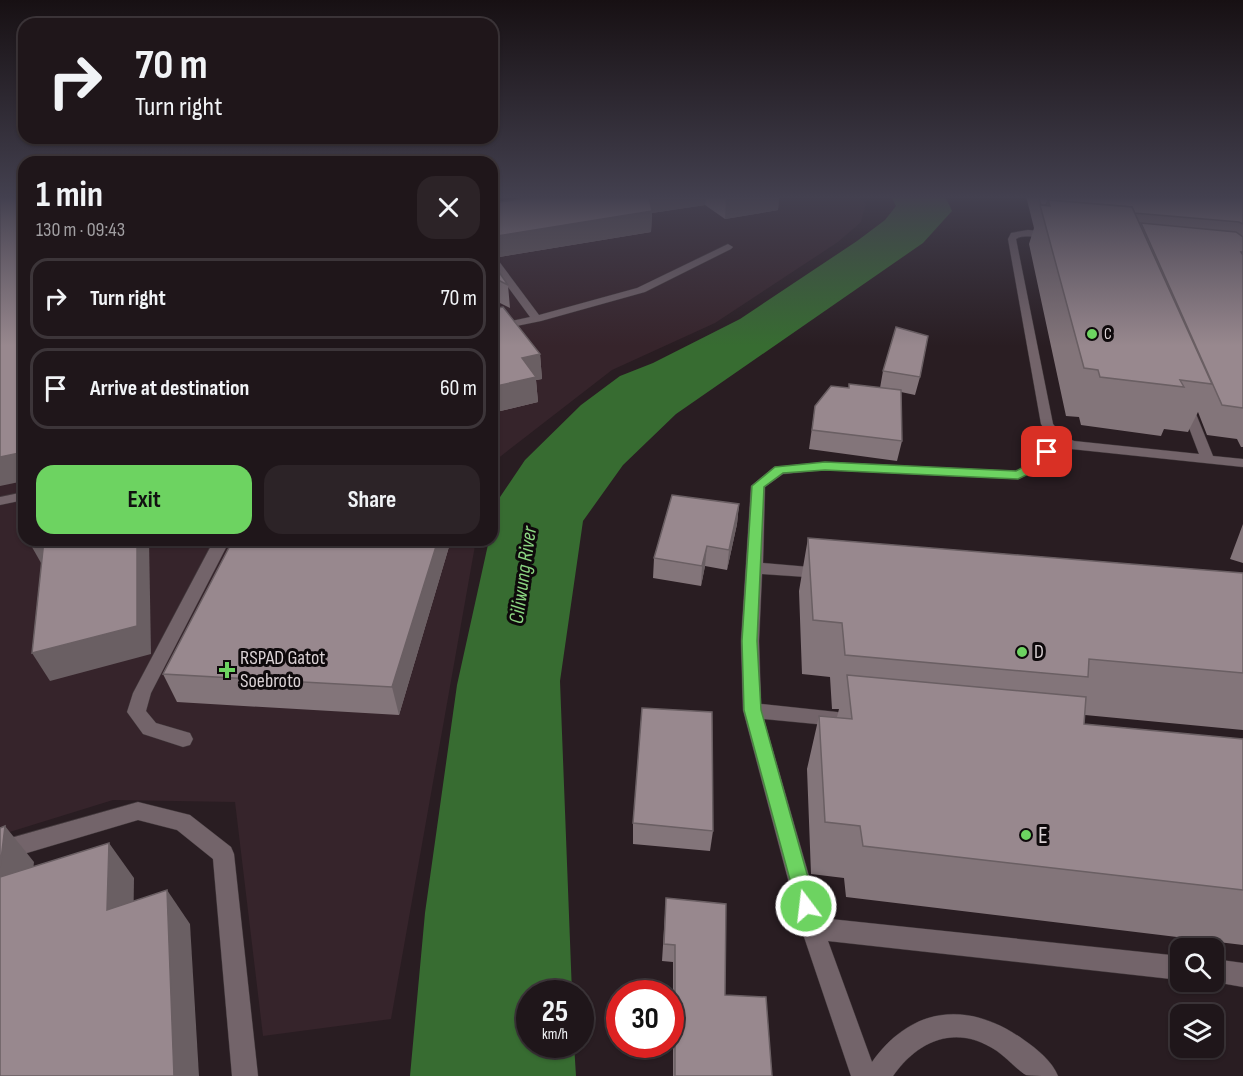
<!DOCTYPE html>
<meta charset="utf-8">
<style>
:root{--surface:#1f161a;--page:#2c2327;--text:#f1f3f6;--muted:#a19fa2;--line:#3c3539;--accent:#6dd361}
body{margin:0;font-family:"Sofia Sans Condensed",sans-serif;background:var(--page);color:var(--text);height:100vh;display:flex;flex-direction:column;font-size:22px;white-space:nowrap}
*{box-sizing:border-box;margin:0}
p{font-size:20px;color:var(--muted)}
.icon{flex:none;width:33px;height:33px;fill:none;stroke:currentColor;stroke-width:2;stroke-linecap:round;stroke-linejoin:round}
.map{position:relative;flex:1;overflow:hidden}
.side{position:absolute;left:18px;top:156px;width:480px;height:390px;display:flex;flex-direction:column;background:var(--surface);border-radius:18px;box-shadow:0 2px 4px #0004,0 0 0 2px var(--line)}
.side>*{flex:none}
.banner{position:absolute;left:18px;top:18px;width:480px;height:126px;border-radius:18px;box-shadow:0 2px 4px #0004,0 0 0 2px var(--line);background:#1f161a;color:var(--text);overflow:hidden}
.buttons{position:absolute;left:1170px;top:938px;display:grid;gap:12px}
.buttons a{display:grid;place-items:center;width:54px;height:54px;border-radius:12px;background:var(--surface);box-shadow:0 2px 4px #0004,0 0 0 2px var(--line);font-size:30px}
.speed{position:absolute;left:516px;top:980px;display:flex;gap:12px;font-size:30px;font-weight:700;text-align:center}
.speed>*{display:grid;place-content:center;width:78px;height:78px;border-radius:50%;background:var(--surface);box-shadow:0 2px 4px #0004,0 0 0 2px var(--line);line-height:1}
.speed small{font-size:15px;font-weight:400}
.speed .limit{border:9px solid #d22;background:#fff;color:#111}
.pin{position:absolute;display:grid;place-items:center;width:51px;height:51px;color:#fff;margin:-26px;border-radius:12px;box-shadow:0 3px 9px #0006}
.me{position:absolute;width:66px;margin:-33px;rotate:345deg;stroke-linejoin:round;filter:drop-shadow(0 0 4px #0008)}
.turn{display:flex;align-items:center;gap:21px;height:126px;padding:0 18px;font-size:27px}
.turn .icon{width:78px;height:78px;stroke-width:2.5}
.turn b{display:block;font-size:42px;line-height:51px}
.round{display:grid;place-items:center;flex:none;width:63px;height:63px;border-radius:18px;background:var(--page)}
.summary{display:flex;align-items:center;justify-content:space-between;height:102px;padding:0 18px}
h1{font-size:36px;font-weight:700;line-height:45px}
.button{display:flex;gap:12px;margin-top:auto;padding:12px 18px}
.button a{flex:1;height:69px;border-radius:18px;background:var(--accent);color:#111;font-size:24px;font-weight:700;line-height:69px;text-align:center}
.button a+a{background:var(--page);color:var(--text)}
ul{padding:0;list-style:none}
li{display:flex;align-items:center;gap:18px;height:81px;margin:0 12px 9px;padding:0 6px;border:3px solid var(--line);border-radius:18px}
li div{flex:1}
li b{display:block;font-size:22px}
li em{font-style:normal}
.map>svg:first-child{display:block}
.built{fill:#36242b}
.water{fill:#376c31}
.lines{fill:none;stroke-linecap:round;stroke-linejoin:round}
.service-casing{stroke:#41383b;stroke-width:1}
.minor-casing{stroke:#41383b;stroke-width:1}
.service{fill:#73646a;fill-rule:evenodd}
.minor{fill:#73646a;fill-rule:evenodd}
.wall{fill:#83757a}
.shaded-wall{fill:#6a5f63}
.building{fill:#98888e;stroke:#6a5f63;stroke-width:1.5}
.route{fill:#6dd361;stroke:#47893f;stroke-width:1.5}
.poi-dot{fill:#6dd361;stroke:#0e090b;stroke-width:2}
.labels{text-anchor:middle;dominant-baseline:central;stroke-width:6;stroke-linejoin:round;paint-order:stroke}
.far-poi-label{font-size:16px;fill:#dbd2d5;stroke:#0e090b;text-anchor:start}
.poi-label{font-size:20px;fill:#dbd2d5;stroke:#0e090b;text-anchor:start}
.water-label{font-size:21px;font-style:italic;fill:#8cd682;stroke:#0e090b}
.near-poi-label{font-size:24px;fill:#dbd2d5;stroke:#0e090b;text-anchor:start}
</style>
<div class="map">
<svg width="1243" height="1076" viewBox="0 0 1243 1076">
<rect width="100%" height="100%" fill="#291d22"/>
<g class="built">
<polygon points="0,196 24,196 24,540 476,540 391,1019 263,1036 235,802 113,800 0,835"/>
<polygon points="492,196 857,196 866,204 861,222 838,242 715,323 612,370 492,463"/>
</g>
<polygon class="water" points="891,196 945,196 952,211 923,243 676,414 623,465 583,521 560,681 572,993 530,993 530,1044 574,1044 576,1076 410,1076 425,913 457,685 489,540 492,540 498,500 525,460 581,405 620,376 653,363 740,319 857,241 885,220 896,206"/>
<g class="lines">
<defs>
<g id="service">
<polygon points="728,244 733,247 731,249 645,292 541,321 492,331 492,325 530,317 492,265 492,255 495,256 539,315 637,288"/>
<polygon points="24,492 24,500 0,505 0,497"/>
<polygon points="214,540 230,540 151,693 146,711 156,723 190,733 193,739 190,745 183,747 143,734 127,712 133,693"/>
<polygon points="138,802 190,815 231,847 234,854 258,1076 232,1076 213,859 177,830 138,820 0,861 0,841"/>
</g>
<g id="minor">
<path d="M 1028,230 L 1052,232 L 1056,235 C 1045,242 1028,232 1016,239 L 1053,424 L 1062,435 L 1074,441 L 1199,454 L 1180,404 L 1186,400 L 1192,404 L 1213,456 L 1243,459 L 1243,467 L 1071,449 L 1059,444 L 1042,468 L 1018,479 L 825,470 L 783,474 L 765,487 L 763,563 L 821,568 L 829,573 L 821,578 L 762,574 L 759,641 L 761,704 L 837,712 L 844,714 L 846,719 L 844,724 L 837,726 L 764,719 L 821,918 L 1180,956 L 1180,980 L 828,941 L 872,1062 C 912,1006 968,1000 1024,1040 C 1037,1049 1052,1061 1058,1076 C 1050,1076 1033,1076 1026,1075 C 1016,1069 1007,1058 997,1051 C 957,1024 919,1039 893,1076 L 851,1076 L 801,928 L 743,710 L 741,641 L 751,486 L 774,467 L 825,462 L 1016,471 L 1032,462 L 1050,438 L 1041,424 L 1008,239 L 1011,233 Z"/>
<polygon points="1214,959 1243,963 1243,987 1209,981 1214,981"/>
</g>
</defs>
<use href="#service" class="service-casing"/>
<use href="#minor" class="minor-casing"/>
<use href="#service" class="service"/>
<use href="#minor" class="minor"/>
</g>
<g class="wall">
<polygon points="542,196 779,196 778,210 725,219 705,205 652,213 651,232 499,257 492,254 492,203"/>
<polygon points="1026,196 1243,196 1243,447 1241,447 1237,439 1207,435 1198,412 1188,432 1164,429 1161,436 1081,425 1079,417 1066,416 1029,244 1034,228"/>
<polygon points="492,262 508,285 510,308 496,301 497,309 540,354 542,379 536,380 538,402 492,413"/>
<polygon points="883,371 920,377 915,395 901,392 902,441 897,461 809,449 815,406 849,388 849,384 880,388"/>
<polygon points="739,504 737,524 727,570 705,566 701,586 653,578 654,558"/>
<polygon points="1243,524 1243,563 1230,559"/>
<polygon points="808,538 1243,573 1243,730 1085,715 1084,724 1243,739 1243,945 846,897 844,878 811,874 807,769 819,716 837,717 839,709 832,709 830,677 802,674 799,591"/>
<polygon points="233,540 451,540 399,715 177,702 163,674"/>
<polygon points="633,823 713,831 710,851 633,844"/>
<polygon points="666,898 725,995 772,1076 673,1076 673,962 662,961"/>
</g>
<g class="shaded-wall">
<polygon points="649,196 706,196 705,205 652,213 651,232 499,257 497,236"/>
<polygon points="747,196 779,196 778,210 725,219 726,199"/>
<polygon points="496,298 498,321 492,323 492,299"/>
<polygon points="540,354 542,379 536,380 538,402 492,413 492,387 522,358"/>
<polygon points="24,452 24,481 0,486 0,457"/>
<polygon points="739,504 737,524 727,570 729,550"/>
<polygon points="28,540 49,540 41,563"/>
<polygon points="137,540 149,540 151,654 50,681 32,653"/>
<polygon points="438,540 451,540 399,715 392,687"/>
<polygon points="707,546 705,566 701,586 702,566"/>
<polygon points="5,826 34,862 29,912 0,879 0,868"/>
<polygon points="109,843 134,878 133,945 107,910"/>
<polygon points="167,890 190,924 199,1076 174,1076"/>
</g>
<g class="building">
<polygon points="0,196 24,196 24,452 0,457"/>
<polygon points="541,196 649,196 652,211 497,236 492,234 492,203"/>
<polygon points="721,196 747,196 726,199"/>
<polygon points="1038,196 1243,196 1243,224 1239,222 1134,213 1132,207 1048,200 1046,205 1041,205"/>
<polygon points="1048,200 1132,207 1212,384 1180,380 1184,387 1100,377 1098,370 1084,368 1040,205 1050,206"/>
<polygon points="1141,223 1236,232 1243,237 1243,252 1241,252 1243,255 1243,408 1222,405"/>
<polygon points="492,262 508,285 492,277"/>
<polygon points="503,307 540,354 522,358 536,377 492,387 492,309"/>
<polygon points="896,327 928,336 920,377 883,371"/>
<polygon points="849,384 901,390 902,441 812,430 815,406 831,386 849,388"/>
<polygon points="672,495 739,504 729,550 707,546 702,566 654,558"/>
<polygon points="808,538 1243,573 1243,673 1089,659 1088,677 845,655 842,623 813,620"/>
<polygon points="44,540 137,540 137,626 32,653"/>
<polygon points="233,540 438,540 392,687 163,674"/>
<polygon points="847,675 1086,697 1084,724 1243,739 1243,890 863,846 860,826 825,822 819,716 852,719"/>
<polygon points="642,708 712,712 713,831 633,823"/>
<polygon points="5,826 0,868 0,828"/>
<polygon points="109,843 107,910 167,890 174,1076 0,1076 0,877"/>
<polygon points="666,898 726,904 725,995 766,997 772,1076 675,1076 675,945 664,944"/>
</g>
<linearGradient id="sky" x2="0" y2="1"><stop stop-color="#171013"/><stop offset="0.57" stop-color="#43404f"/><stop offset="1" stop-color="#43404f" stop-opacity="0"/></linearGradient>
<rect width="1243" height="346" fill="url(#sky)"/>
<polygon class="route" points="1047,448 1053,452 1041,468 1018,479 825,470 783,473 764,487 757,641 761,710 816,906 813,913 806,916 799,913 744,710 742,641 752,486 775,467 825,462 1016,471 1033,462 1043,449"/>
<g class="poi-dot">
<circle cx="1092" cy="334" r="6"/>
<circle cx="1022" cy="652" r="6"/>
<path d="M224 661h6v6h6v6h-6v6h-6v-6h-6v-6h6z"/>
<circle cx="1026" cy="835" r="6"/>
</g>
<g class="labels">
<g class="far-poi-label">
<text x="1104" y="334">C</text>
</g>
<g class="poi-label">
<text x="1034" y="652">D</text>
<text x="240" y="658">RSPAD Gatot<tspan x="240" dy="23">Soebroto</tspan></text>
</g>
<g class="water-label">
<text transform="translate(523 575) rotate(-82)">Ciliwung River</text>
</g>
<g class="near-poi-label">
<text x="1038" y="835">E</text>
</g>
</g>
</svg>
<div class="buttons">
<a><svg class="icon" aria-label="search" viewBox="0 0 24 24"><circle cx="10" cy="10" r="6"/><path d="M15 15l6 6"/></svg></a>
<a><svg class="icon" aria-label="layers" viewBox="0 0 24 24"><path d="M12 4l9 5-9 5-9-5zM3 14l9 5 9-5"/></svg></a>
</div>
<div class="speed"><div>25<small>km/h</small></div><div class="limit">30</div></div>
<div class="pin" style="left:1047px;top:452px;background:#d93025"><svg class="icon" aria-label="arrive" viewBox="0 0 24 24"><path d="M6 21V4h12l-3 4 3 4H6"/></svg></div>
<svg class="me" style="left:806px;top:906px" viewBox="-20 -20 40 40"><circle r="17" fill="#6dd361" stroke="#fff" stroke-width="3"/><path d="M0-11L8 9 0 5-8 9z" fill="#fff"/></svg>
<div class="banner">
<div class="turn"><svg class="icon" aria-label="right" viewBox="0 0 24 24"><path d="M7 20v-9h11M14 6l5 5-5 5"/></svg><div><b>70 m</b>Turn right</div></div>
</div>
<section class="side">
<div class="summary"><div><h1>1 min</h1><p>130 m · 09:43</p></div><a class="round"><svg class="icon" aria-label="close" viewBox="0 0 24 24"><path d="M6 6l12 12M18 6L6 18"/></svg></a></div>
<ul>
<li><svg class="icon" aria-label="right" viewBox="0 0 24 24"><path d="M7 20v-9h11M14 6l5 5-5 5"/></svg><div><b>Turn right</b></div><em>70 m</em></li>
<li><svg class="icon" aria-label="arrive" viewBox="0 0 24 24"><path d="M6 21V4h12l-3 4 3 4H6"/></svg><div><b>Arrive at destination</b></div><em>60 m</em></li>
</ul>
<div class="button"><a>Exit</a><a>Share</a></div>
</section>
</div>
